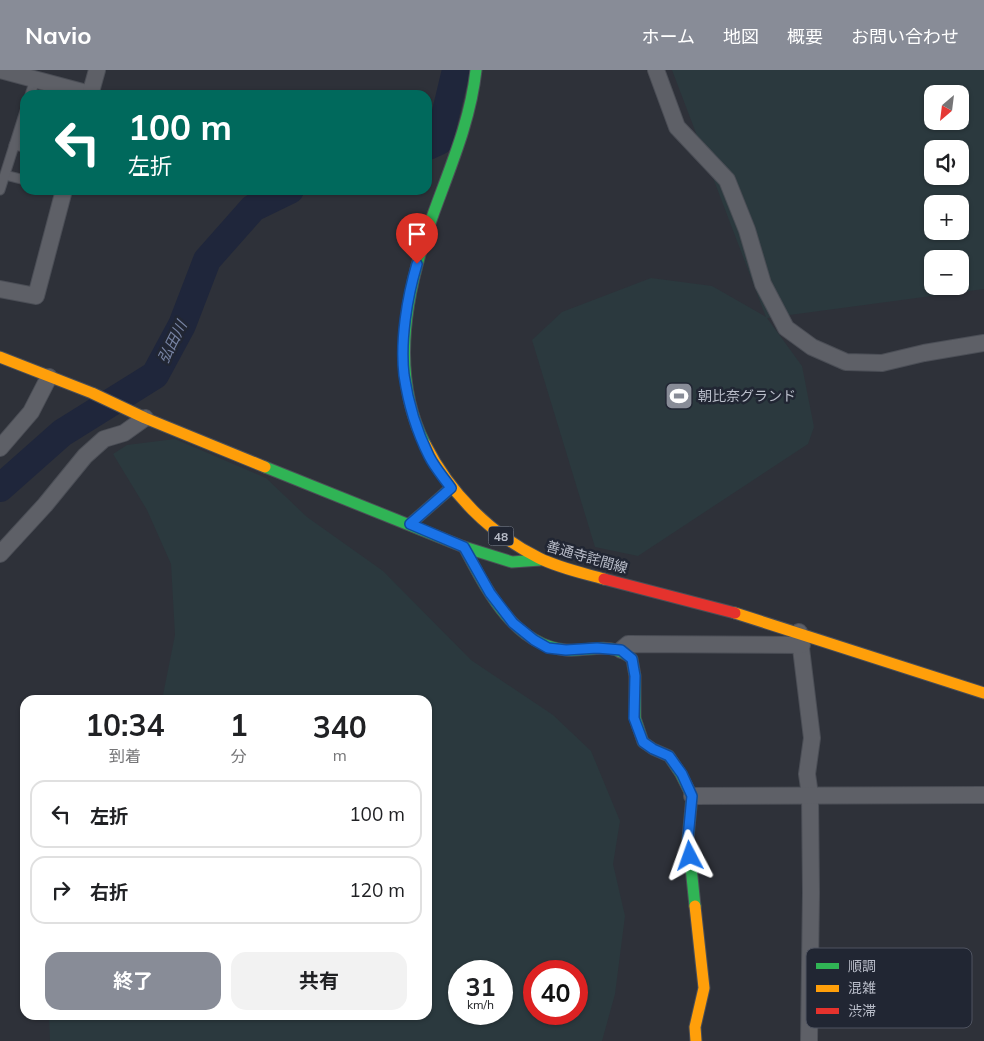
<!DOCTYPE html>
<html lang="ja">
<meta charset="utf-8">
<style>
:root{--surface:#fff;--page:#f2f2f2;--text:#202124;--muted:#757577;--line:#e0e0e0;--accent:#888c97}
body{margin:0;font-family:Mulish,"Noto Sans JP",sans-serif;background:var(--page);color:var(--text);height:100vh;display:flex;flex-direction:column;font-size:19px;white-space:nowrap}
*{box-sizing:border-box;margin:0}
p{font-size:16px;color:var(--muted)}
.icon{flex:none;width:28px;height:28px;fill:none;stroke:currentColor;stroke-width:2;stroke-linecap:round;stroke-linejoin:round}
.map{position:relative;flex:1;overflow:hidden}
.drawer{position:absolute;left:20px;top:625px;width:412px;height:325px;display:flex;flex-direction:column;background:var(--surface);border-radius:15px;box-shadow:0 1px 4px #0004}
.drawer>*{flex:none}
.guide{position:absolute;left:20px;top:20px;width:412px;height:105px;border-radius:15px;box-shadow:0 1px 4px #0004;background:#00695c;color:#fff;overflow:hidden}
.needle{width:32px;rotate:208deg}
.fabs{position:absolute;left:924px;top:15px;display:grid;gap:10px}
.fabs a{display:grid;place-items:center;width:45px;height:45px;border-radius:10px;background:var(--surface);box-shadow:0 1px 4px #0004;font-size:25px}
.speed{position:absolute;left:448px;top:890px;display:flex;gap:10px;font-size:25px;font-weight:700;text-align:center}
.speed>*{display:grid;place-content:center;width:65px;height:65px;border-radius:50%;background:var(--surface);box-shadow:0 1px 4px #0004;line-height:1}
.speed small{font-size:12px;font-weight:400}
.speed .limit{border:8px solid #d22;background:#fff;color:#111}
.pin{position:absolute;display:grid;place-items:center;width:42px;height:42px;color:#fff;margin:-51px -21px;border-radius:50% 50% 50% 0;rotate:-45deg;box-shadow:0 0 5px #0007}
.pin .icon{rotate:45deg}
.me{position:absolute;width:55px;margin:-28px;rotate:356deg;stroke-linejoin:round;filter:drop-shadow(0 0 4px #0008)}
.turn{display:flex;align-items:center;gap:18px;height:105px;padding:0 25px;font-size:22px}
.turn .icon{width:65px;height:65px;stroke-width:2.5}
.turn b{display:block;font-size:35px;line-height:42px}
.eta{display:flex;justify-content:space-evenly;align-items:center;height:85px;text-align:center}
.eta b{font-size:30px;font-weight:700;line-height:35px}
.action{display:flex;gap:10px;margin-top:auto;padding:10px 25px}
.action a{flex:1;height:58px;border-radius:15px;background:var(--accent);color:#fff;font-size:20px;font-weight:700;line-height:58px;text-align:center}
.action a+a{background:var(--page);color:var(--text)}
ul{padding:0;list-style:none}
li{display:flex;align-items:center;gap:15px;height:68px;margin:0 10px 8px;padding:0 15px;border:2px solid var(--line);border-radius:15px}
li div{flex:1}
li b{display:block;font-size:19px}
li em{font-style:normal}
header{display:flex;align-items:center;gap:30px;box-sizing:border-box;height:70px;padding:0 25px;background:var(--accent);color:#fff}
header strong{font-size:24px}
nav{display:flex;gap:28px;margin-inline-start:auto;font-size:18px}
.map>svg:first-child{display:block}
.green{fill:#2b393e;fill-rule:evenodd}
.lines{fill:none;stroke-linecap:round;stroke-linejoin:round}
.river{stroke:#1f263b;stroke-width:28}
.lane-casing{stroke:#4b4e56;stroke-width:11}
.street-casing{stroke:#4b4e56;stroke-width:18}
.fast-casing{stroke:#4b4e56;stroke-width:13}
.slow-casing{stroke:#4b4e56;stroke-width:13}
.jam-casing{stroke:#4b4e56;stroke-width:13}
.lane{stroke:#5e6067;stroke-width:9}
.street{stroke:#5e6067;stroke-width:16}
.fast{stroke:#30b455;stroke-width:11}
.slow{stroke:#ff9f0a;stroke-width:11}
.jam{stroke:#e5322d;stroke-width:11}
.route-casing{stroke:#114b97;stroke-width:12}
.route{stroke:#1a73e8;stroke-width:9}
.labels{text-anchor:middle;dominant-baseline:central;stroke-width:5;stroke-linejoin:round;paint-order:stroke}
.shield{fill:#212633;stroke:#8b909c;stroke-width:1}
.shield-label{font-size:12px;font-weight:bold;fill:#b9bdc9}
.poi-label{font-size:14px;fill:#b9bdc9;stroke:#212633;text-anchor:start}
.street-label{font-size:14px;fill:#b9bdc9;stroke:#212633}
.water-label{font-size:15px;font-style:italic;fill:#7783a3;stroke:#212633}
.key{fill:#212633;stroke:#4f5360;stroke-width:1}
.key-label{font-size:14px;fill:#b9bdc9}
</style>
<header>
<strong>Navio</strong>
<nav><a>ホーム</a><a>地図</a><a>概要</a><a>お問い合わせ</a></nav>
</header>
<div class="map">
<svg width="984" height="971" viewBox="0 0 984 971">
<rect width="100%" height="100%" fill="#2e3139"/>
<g class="green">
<path d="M 672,0 L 984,0 L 984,219 L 767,248 L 802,296 L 814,357 L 808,374 L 638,486 L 595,477 L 532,270 L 562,242 L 651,208 L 712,216 L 766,247 ZM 932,24 L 960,24 L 960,51 L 932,51 ZM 932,79 L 960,79 L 960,106 L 932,106 ZM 932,134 L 960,134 L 960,161 L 932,161 ZM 932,189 L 960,189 L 960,216 L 932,216 Z"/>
<path d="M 175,369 L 266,408 L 307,447 L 383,501 L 471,590 L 553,645 L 591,681 L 620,751 L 613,794 L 625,846 L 615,924 L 602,971 L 50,971 L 49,945 L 428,945 L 428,630 L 162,630 L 175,565 L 171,494 L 147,440 L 113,384 L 127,375 ZM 459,901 L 501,901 L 501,944 L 459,944 ZM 534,901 L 576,901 L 576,944 L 534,944 Z"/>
</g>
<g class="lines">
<g class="river">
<polyline points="428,76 439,71 456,0"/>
<polyline points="0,418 62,363 155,305 182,255 207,190 253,138 290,120"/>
</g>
<defs>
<g id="lane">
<polyline points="30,25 35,10"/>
<polyline points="14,75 25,77"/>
<polyline points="5,105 25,110"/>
<polyline points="0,120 25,41"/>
</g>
<g id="street">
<polyline points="0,0 90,24"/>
<polyline points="656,0 677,57 727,110 747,160 763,214 786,258 812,277 846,292 882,293 924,283 984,273"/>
<polyline points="90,25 97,0"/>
<polyline points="0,219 36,226 64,120"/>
<polyline points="0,378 31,342 49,307"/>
<polyline points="0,484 45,435 85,386 104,369 124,363 145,348"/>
<polyline points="799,562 812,668 807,704 810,725 811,823 809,971"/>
<polyline points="621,580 628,574 802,575"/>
<polyline points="692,726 984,725"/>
</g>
<g id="fast">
<path d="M 425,374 C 390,306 405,225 429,156 C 447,104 470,55 476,0"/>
<polyline points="265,397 464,477 512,492 540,490"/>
<polyline points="410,454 451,418"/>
<path d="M 464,477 C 486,518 513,575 566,580 C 591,582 610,570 632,589 L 635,606 L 635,648 L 643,672 L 653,679 L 669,686 L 681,704 L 692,726 L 688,768 L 695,836"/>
</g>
<g id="slow">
<polyline points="0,287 92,323 145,348 265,397"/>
<path d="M 425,374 C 450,423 489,463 539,488 C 559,498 583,503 604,509"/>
<polyline points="735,543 984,623"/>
<polyline points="695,836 704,918 695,957 696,971"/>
</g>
<polyline id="jam" points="604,509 735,543"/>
</defs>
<use href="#lane" class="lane-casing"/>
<use href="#street" class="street-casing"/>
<use href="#fast" class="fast-casing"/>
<use href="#slow" class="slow-casing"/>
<use href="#jam" class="jam-casing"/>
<use href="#lane" class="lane"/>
<use href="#street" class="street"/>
<use href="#fast" class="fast"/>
<use href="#slow" class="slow"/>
<use href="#jam" class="jam"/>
</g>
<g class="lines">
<defs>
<path id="route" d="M 417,194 C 407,227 400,271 404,305 C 408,332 417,362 429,386 C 435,398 444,408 451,418 L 410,454 L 464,477 L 490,523 L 513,553 L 534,570 L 548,578 L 566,580 L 597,578 L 621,580 L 632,589 L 635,606 L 634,648 L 643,672 L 653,679 L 669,686 L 682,704 L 692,726 L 688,768 L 690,786"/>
</defs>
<use href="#route" class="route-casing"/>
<use href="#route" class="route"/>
</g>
<defs>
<symbol id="stadium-square" viewBox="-11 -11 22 22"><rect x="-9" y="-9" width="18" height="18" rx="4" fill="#888c97" stroke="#212633"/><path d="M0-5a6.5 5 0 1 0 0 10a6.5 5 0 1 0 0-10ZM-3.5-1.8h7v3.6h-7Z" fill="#fff"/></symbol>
</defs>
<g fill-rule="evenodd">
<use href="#stadium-square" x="663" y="310" width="32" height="32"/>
</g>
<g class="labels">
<rect class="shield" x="488.5" y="456.5" width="25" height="19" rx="4"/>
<g class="shield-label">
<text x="501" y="466">48</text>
</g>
<g class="poi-label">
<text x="698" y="326">朝比奈グランド</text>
</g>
<g class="street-label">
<text transform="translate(587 487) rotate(16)">善通寺詫間線</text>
</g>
<g class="water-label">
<text transform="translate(172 272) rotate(-63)">弘田川</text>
</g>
</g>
<rect x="806" y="878" width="166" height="80" rx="8" class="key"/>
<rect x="816" y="893" width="23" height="6" fill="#30b455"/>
<rect x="816" y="915" width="23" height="7" fill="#ff9f0a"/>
<rect x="816" y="938" width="23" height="6" fill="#e5322d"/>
<g class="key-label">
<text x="848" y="901">順調</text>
<text x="848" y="923">混雑</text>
<text x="848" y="946">渋滞</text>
</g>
</svg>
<div class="fabs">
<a><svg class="needle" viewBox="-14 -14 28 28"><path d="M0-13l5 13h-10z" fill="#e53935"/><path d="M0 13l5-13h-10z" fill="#757577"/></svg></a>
<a><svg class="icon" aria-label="sound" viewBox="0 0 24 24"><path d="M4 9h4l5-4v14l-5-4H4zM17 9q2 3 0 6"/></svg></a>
<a>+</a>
<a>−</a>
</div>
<div class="speed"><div>31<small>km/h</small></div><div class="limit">40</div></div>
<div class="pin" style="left:417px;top:194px;background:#d93025"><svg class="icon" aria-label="arrive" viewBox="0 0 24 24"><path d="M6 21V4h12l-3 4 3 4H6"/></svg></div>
<svg class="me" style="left:690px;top:786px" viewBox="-20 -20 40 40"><path d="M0-17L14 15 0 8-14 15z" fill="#1a73e8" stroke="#fff" stroke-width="4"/></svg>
<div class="guide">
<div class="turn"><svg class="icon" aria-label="left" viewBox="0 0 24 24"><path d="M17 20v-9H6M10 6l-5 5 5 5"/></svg><div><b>100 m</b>左折</div></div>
</div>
<section class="drawer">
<div class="eta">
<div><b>10:34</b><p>到着</p></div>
<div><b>1</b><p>分</p></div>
<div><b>340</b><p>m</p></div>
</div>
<ul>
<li><svg class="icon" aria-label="left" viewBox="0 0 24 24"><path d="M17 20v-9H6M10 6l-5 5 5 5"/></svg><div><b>左折</b></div><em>100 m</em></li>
<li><svg class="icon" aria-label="right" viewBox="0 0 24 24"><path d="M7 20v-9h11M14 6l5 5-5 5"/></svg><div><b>右折</b></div><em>120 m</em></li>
</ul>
<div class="action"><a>終了</a><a>共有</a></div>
</section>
</div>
